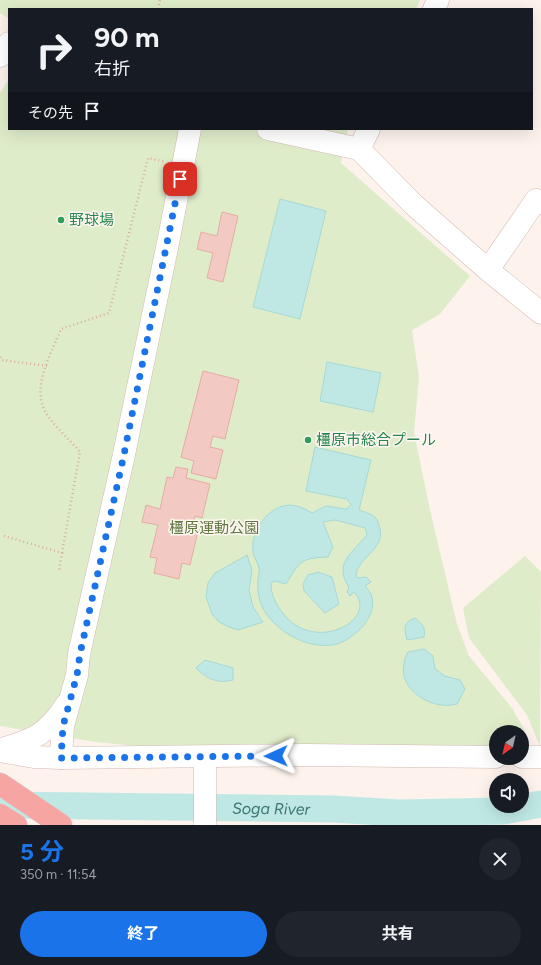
<!DOCTYPE html>
<html lang="ja">
<meta charset="utf-8">
<style>
:root{--surface:#171b24;--page:#20242c;--text:#f1f3f6;--muted:#9ea1a6;--accent:#1a73e8}
body{margin:0;font-family:Figtree,"Noto Sans JP",sans-serif;background:var(--page);color:var(--text);height:100vh;display:flex;flex-direction:column;font-size:15px;white-space:nowrap}
*{box-sizing:border-box;margin:0}
p{font-size:13px;color:var(--muted)}
.icon{flex:none;width:22px;height:22px;fill:none;stroke:currentColor;stroke-width:2;stroke-linecap:round;stroke-linejoin:round}
.map{position:relative;height:825px;overflow:hidden}
.side{display:flex;flex-direction:column;background:var(--surface);flex:1}
.side>*{flex:none}
.hud{position:absolute;left:8px;top:8px;width:525px;height:122px;border-radius:0px;box-shadow:0 4px 16px #0002;background:#171b24;color:var(--text);overflow:hidden}
.needle{width:26px;rotate:214deg}
.fabs{position:absolute;left:489px;top:725px;display:grid;gap:8px}
.fabs a{display:grid;place-items:center;width:40px;height:40px;border-radius:50%;background:var(--surface);box-shadow:0 4px 16px #0002;font-size:20px}
.pin{position:absolute;display:grid;place-items:center;width:34px;height:34px;color:#fff;margin:-17px;border-radius:8px;box-shadow:0 2px 6px #0006}
.me{position:absolute;width:44px;margin:-22px;rotate:269deg;stroke-linejoin:round;filter:drop-shadow(0 0 3px #0008)}
.turn{display:flex;align-items:center;gap:14px;height:84px;padding:0 20px;font-size:18px}
.turn .icon{width:52px;height:52px;stroke-width:2.5}
.turn b{display:block;font-size:28px;line-height:34px}
.then{display:flex;align-items:center;height:38px;padding:0 20px;background:#0003;gap:8px;font-size:15px}
.round{display:grid;place-items:center;flex:none;width:42px;height:42px;border-radius:21px;background:var(--page)}
.headline{display:flex;align-items:center;justify-content:space-between;height:68px;padding:0 20px}
h1{font-size:24px;font-weight:700;line-height:30px;color:var(--accent)}
.action{display:flex;gap:8px;margin-top:auto;padding:8px 20px}
.action a{flex:1;height:46px;border-radius:24px;background:var(--accent);color:#fff;font-size:16px;font-weight:700;line-height:46px;text-align:center}
.action a+a{background:var(--page);color:var(--text)}
.map>svg:first-child{display:block}
.green{fill:#dfecc9}
.water{fill:#bfe8e4;stroke:#a5d9d5;fill-rule:evenodd}
.lines{fill:none;stroke-linecap:round;stroke-linejoin:round}
.river{stroke:#bfe8e4;stroke-width:27}
.building{fill:#f3cac3;stroke:#e5aca3}
.minor-casing{stroke:#d3b9b3;stroke-width:23}
.highway-casing{stroke:#d9cfcd;stroke-width:23}
.path{stroke:#d8ada5;stroke-width:2.5;stroke-dasharray:1 3;stroke-linecap:butt}
.minor{stroke:#fff;stroke-width:22}
.highway{stroke:#f6a5a3;stroke-width:22}
.route{stroke:#1a73e8;stroke-width:7;stroke-dasharray:0 12.6}
.leisure-dot{fill:#2e9e5b;stroke:#fff7f3;stroke-width:1.5}
.labels{text-anchor:middle;dominant-baseline:central;stroke-width:3;stroke-linejoin:round;paint-order:stroke}
.leisure-label{font-size:15px;fill:#27864d;stroke:#fff7f3;text-anchor:start}
.park-label{font-size:15px;fill:#5f7941;stroke:#fff7f3}
.water-label{font-size:16px;font-style:italic;fill:#3c7672;stroke:#fff7f3}
</style>
<div class="map">
<svg width="541" height="825" viewBox="0 0 541 825">
<rect width="100%" height="100%" fill="#fdf2ec"/>
<g class="green">
<polygon points="0,0 420,0 416,9 9,9 9,19 0,13"/>
<polygon points="9,79 9,129 348,129 341,163 470,276 440,314 412,330 419,378 414,432 430,510 457,624 469,656 512,708 525,731 527,751 522,750 522,732 496,732 496,749 262,744 147,747 96,742 0,726 0,93"/>
<polygon points="525,556 541,572 540,747 527,715 469,638 463,608"/>
</g>
<g class="water">
<polygon points="280,199 326,211 300,319 253,307"/>
<polygon points="327,362 381,373 373,412 320,401"/>
<path d="M 315,447 L 371,460 L 359,510 C 372,515 377,514 380,529 C 385,549 357,558 356,576 L 358,578 L 366,577 L 371,582 L 365,586 C 382,602 368,625 352,636 C 339,646 328,647 312,644 C 292,640 266,622 260,601 C 258,595 257,586 258,580 C 258,576 260,572 259,568 C 258,562 253,557 253,551 C 250,534 266,510 283,506 C 294,503 304,508 312,513 L 326,506 L 346,509 L 351,505 L 347,499 L 306,491 ZM 335,520 L 365,528 L 367,535 C 352,553 333,564 349,587 L 347,592 L 350,596 L 354,592 C 380,619 314,656 282,612 C 276,604 271,595 271,584 L 274,581 L 286,584 C 300,561 301,558 328,557 L 333,547 L 323,522 Z"/>
<polygon points="247,555 252,570 249,590 253,607 263,622 238,630 229,627 219,622 212,614 206,597 208,583 215,573"/>
<polygon points="318,572 332,577 339,604 325,613 304,591 303,584 308,575"/>
<path d="M 415,618 C 422,624 426,627 424,637 L 407,640 C 404,629 403,622 415,618 Z"/>
<path d="M 424,649 L 433,656 L 435,669 L 445,676 L 460,680 L 465,689 L 457,704 C 434,711 398,691 404,664 C 404,660 406,656 408,652 Z"/>
<path d="M 205,660 L 233,668 L 233,680 C 218,684 207,679 196,668 Z"/>
</g>
<g class="lines">
<path class="river" id="s1" d="M 0,805 L 333,809 L 399,813 L 503,811 L 541,804"/>
</g>
<g class="building">
<polygon points="222,212 238,216 223,282 207,278 213,253 197,249 201,232 217,236"/>
<polygon points="203,371 239,380 225,439 213,436 210,447 223,450 216,479 191,473 194,461 181,457"/>
<polygon points="176,467 188,469 186,478 210,484 202,518 195,516 192,529 198,531 190,565 182,563 179,579 154,573 157,558 150,557 158,525 142,522 146,505 160,509 167,477 173,478"/>
</g>
<g class="lines">
<defs>
<g id="minor">
<polyline points="434,9 438,0"/>
<polyline points="0,56 9,43"/>
<polyline points="268,129 359,149 414,205 488,270 541,313"/>
<polyline points="359,149 369,129"/>
<polyline points="488,270 536,200 541,203"/>
<path d="M 2,749 C 34,739 47,735 66,705"/>
<polyline points="0,751 34,757 61,758 305,755 496,757"/>
<polyline points="205,757 205,825"/>
<polyline points="522,757 541,757"/>
<polyline points="61,758 63,726 77,675 79,654 123,459 168,243 190,129"/>
</g>
<g id="highway">
<polyline points="0,784 61,825"/>
<polyline points="0,815 16,825"/>
</g>
</defs>
<use href="#minor" class="minor-casing"/>
<use href="#highway" class="highway-casing"/>
<g class="path">
<polyline points="158,9 160,0"/>
<polyline points="0,357 2,360 47,366"/>
<polyline points="4,536 62,553 59,571"/>
<path d="M 62,553 L 80,452 C 70,440 57,429 48,416 C 29,390 51,354 61,329 L 109,313 L 148,158 L 166,162"/>
</g>
<use href="#minor" class="minor"/>
<use href="#highway" class="highway"/>
</g>
<g class="lines">
<polyline class="route" points="180,179 123,459 80,654 77,675 63,726 61,758 276,756"/>
</g>
<g class="leisure-dot">
<circle cx="61" cy="220" r="4"/>
<circle cx="308" cy="440" r="4"/>
</g>
<g class="labels">
<g class="leisure-label">
<text x="69" y="220">野球場</text>
<text x="316" y="440">橿原市総合プール</text>
</g>
<g class="park-label">
<text x="214" y="528">橿原運動公園</text>
</g>
<g class="water-label">
<text stroke="none"><textPath href="#s1" startOffset="271">Soga River</textPath></text>
</g>
</g>
</svg>
<div class="fabs">
<a><svg class="needle" viewBox="-14 -14 28 28"><path d="M0-13l5 13h-10z" fill="#e53935"/><path d="M0 13l5-13h-10z" fill="#9ea1a6"/></svg></a>
<a><svg class="icon" aria-label="sound" viewBox="0 0 24 24"><path d="M4 9h4l5-4v14l-5-4H4zM17 9q2 3 0 6"/></svg></a>
</div>
<div class="pin" style="left:180px;top:179px;background:#d93025"><svg class="icon" aria-label="arrive" viewBox="0 0 24 24"><path d="M6 21V4h12l-3 4 3 4H6"/></svg></div>
<svg class="me" style="left:276px;top:756px" viewBox="-20 -20 40 40"><path d="M0-17L14 15 0 8-14 15z" fill="#1a73e8" stroke="#fff" stroke-width="4"/></svg>
<div class="hud">
<div class="turn"><svg class="icon" aria-label="right" viewBox="0 0 24 24"><path d="M7 20v-9h11M14 6l5 5-5 5"/></svg><div><b>90 m</b>右折</div></div>
<div class="then">その先<svg class="icon" aria-label="arrive" viewBox="0 0 24 24"><path d="M6 21V4h12l-3 4 3 4H6"/></svg></div>
</div>
</div>
<section class="side">
<div class="headline"><div><h1>5 分</h1><p>350 m · 11:54</p></div><a class="round"><svg class="icon" aria-label="close" viewBox="0 0 24 24"><path d="M6 6l12 12M18 6L6 18"/></svg></a></div>
<div class="action"><a>終了</a><a>共有</a></div>
</section>
